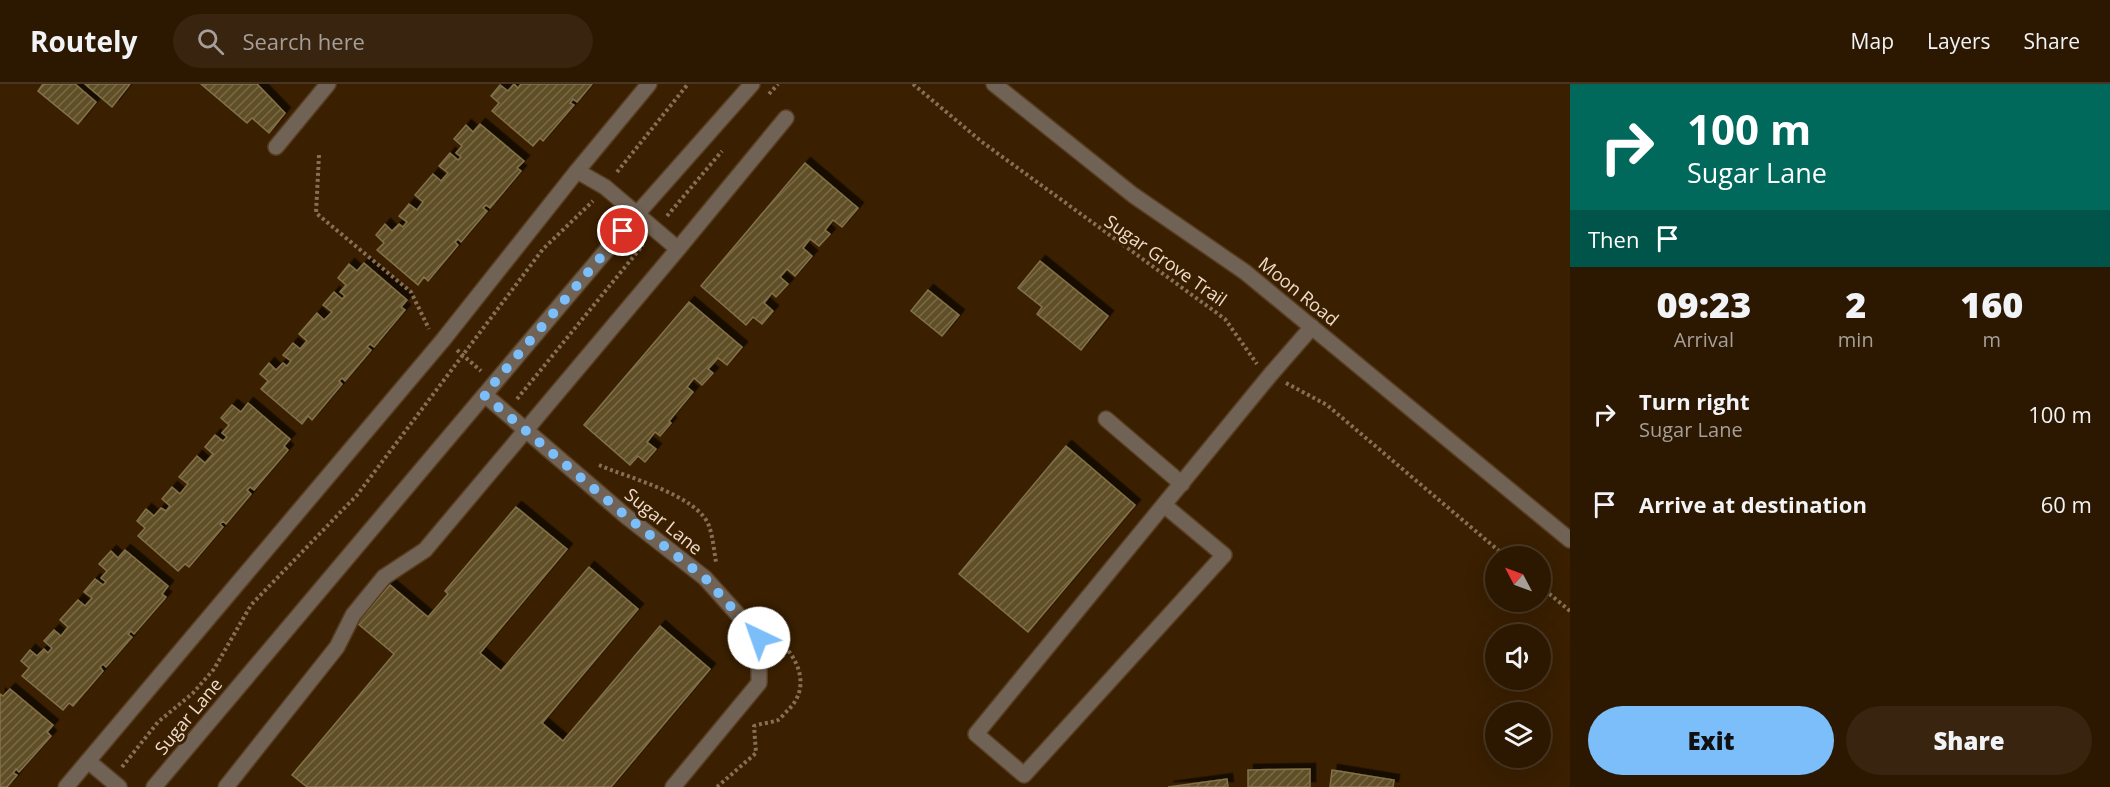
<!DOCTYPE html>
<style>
:root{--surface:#2c1700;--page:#38240f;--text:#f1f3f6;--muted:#a69f99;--line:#483622;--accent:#7cbef9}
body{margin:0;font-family:"Open Sans",sans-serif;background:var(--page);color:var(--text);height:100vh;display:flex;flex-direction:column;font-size:22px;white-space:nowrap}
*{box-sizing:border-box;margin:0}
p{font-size:20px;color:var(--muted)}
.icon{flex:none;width:33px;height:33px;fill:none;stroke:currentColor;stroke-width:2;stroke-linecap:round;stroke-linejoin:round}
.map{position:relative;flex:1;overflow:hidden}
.side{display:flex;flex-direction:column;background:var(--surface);width:540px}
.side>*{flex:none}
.banner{background:#00695c;color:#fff;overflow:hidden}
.needle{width:39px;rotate:311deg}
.buttons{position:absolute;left:1485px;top:462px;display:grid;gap:12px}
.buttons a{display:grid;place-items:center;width:66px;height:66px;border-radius:50%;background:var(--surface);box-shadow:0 6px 24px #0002,0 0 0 2px var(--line);font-size:30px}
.pin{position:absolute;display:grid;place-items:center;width:51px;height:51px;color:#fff;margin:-26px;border:3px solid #fff;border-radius:50%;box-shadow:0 2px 6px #0007}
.me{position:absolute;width:66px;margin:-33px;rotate:318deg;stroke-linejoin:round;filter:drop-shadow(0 0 4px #0008)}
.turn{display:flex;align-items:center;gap:21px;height:126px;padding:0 18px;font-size:27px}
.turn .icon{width:78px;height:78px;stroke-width:2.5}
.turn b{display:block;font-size:42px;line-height:51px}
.then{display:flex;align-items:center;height:57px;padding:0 18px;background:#0003;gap:12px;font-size:22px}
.eta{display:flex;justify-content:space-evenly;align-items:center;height:102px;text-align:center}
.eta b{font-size:36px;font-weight:800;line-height:42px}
.action{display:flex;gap:12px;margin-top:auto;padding:12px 18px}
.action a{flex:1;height:69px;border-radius:36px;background:var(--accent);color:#111;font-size:24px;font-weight:800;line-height:69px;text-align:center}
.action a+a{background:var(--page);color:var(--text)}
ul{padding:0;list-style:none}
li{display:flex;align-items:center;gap:18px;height:90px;padding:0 18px}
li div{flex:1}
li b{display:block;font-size:22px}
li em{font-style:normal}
header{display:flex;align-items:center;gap:36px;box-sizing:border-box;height:84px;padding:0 30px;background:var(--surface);border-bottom:2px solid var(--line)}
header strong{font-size:28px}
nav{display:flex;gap:33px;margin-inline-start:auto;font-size:21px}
.search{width:420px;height:54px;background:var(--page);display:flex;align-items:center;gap:15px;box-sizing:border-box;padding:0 21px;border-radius:33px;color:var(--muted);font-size:22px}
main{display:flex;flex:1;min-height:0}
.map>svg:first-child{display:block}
.building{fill:url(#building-hatch);stroke:#837249;stroke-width:1.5;filter:url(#shadow)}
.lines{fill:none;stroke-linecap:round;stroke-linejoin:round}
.minor-casing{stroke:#573d20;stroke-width:18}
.path{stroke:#866f55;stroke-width:4;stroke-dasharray:3 3;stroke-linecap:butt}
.minor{stroke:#706254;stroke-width:15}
.route{stroke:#7cbef9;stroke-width:10;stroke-dasharray:0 18}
.labels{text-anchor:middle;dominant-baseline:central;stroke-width:6;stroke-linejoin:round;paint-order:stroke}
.street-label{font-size:18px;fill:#eedcca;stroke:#3a1f00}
</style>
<header>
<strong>Routely</strong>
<div class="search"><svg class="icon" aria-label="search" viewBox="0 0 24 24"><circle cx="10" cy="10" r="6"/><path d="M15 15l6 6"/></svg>Search here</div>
<nav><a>Map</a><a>Layers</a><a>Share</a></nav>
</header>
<main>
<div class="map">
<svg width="1570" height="703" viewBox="0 0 1570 703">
<defs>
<pattern id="building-hatch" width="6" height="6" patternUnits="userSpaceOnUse" patternTransform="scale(1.5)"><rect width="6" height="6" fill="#615028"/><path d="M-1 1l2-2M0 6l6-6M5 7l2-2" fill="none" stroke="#786946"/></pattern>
<filter id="shadow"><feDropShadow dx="5.5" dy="-5.5" stdDeviation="0" flood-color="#0009"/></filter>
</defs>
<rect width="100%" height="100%" fill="#3a1f00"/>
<g class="building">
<polygon points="43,0 75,0 96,18 78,40 38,7"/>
<polygon points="85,0 130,0 112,23"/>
<polygon points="201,0 257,0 285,29 269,49 252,34 247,39"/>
<polygon points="514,0 518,4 521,0 592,0 577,18 573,15 570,19 574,21 543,57 540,54 533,62 492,27 499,19 491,12 500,1 508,7"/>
<polygon points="480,40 524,77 517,84 521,87 490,124 486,121 483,124 487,127 461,158 458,155 455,158 458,161 428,197 424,193 418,201 377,166 384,159 376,151 385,140 392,147 399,140 403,143 407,138 399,132 409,120 417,126 423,118 415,111 433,90 441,97 448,89 439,82 450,69 458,76 461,73 456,69 462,62 454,55 466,41 473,48"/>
<polygon points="805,79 858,124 842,143 833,136 825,146 830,150 819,162 810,155 803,164 812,172 795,192 787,185 780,193 788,200 776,213 772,209 764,219 773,227 762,240 753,233 746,241 701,202"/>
<polygon points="1040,177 1108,232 1081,266 1037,230 1042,223 1018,204"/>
<polygon points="364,179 407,216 401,223 405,226 374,263 370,260 367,263 371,266 345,297 342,294 339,297 342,300 312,336 308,332 302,340 261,305 268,297 260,290 269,279 276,286 283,279 287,282 291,277 283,271 293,259 300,265 307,257 299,250 317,229 324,236 332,228 323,221 334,208 342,215 345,212 340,208 346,201 338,194 349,180 357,187"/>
<polygon points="928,206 959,231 942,252 911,227"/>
<polygon points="689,218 742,263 727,281 718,274 708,285 713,289 702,301 694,294 687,303 693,308 669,337 671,339 660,352 655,348 647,358 656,365 645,378 638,372 630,381 584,341"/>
<polygon points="248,319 290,355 284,362 288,366 254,406 250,403 247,406 251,410 226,440 223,437 220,440 223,443 189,483 185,480 178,487 138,452 145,444 137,437 146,425 154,432 161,424 166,427 170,422 162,415 172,403 180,410 188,400 179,393 197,372 205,379 213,370 205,363 215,351 223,357 227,353 222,349 229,341 221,334 232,321 241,328"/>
<polygon points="1066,362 1135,421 1028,548 959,490"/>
<polygon points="516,423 567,465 480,569 501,587 589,483 638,525 542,639 563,657 660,542 710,585 611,703 307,703 292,691 394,570 357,539 390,501 428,533 448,510 445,507"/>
<polygon points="125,466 168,502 162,510 166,513 134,550 131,547 128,550 132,553 106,583 103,580 100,583 103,587 73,622 69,619 63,626 22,592 29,584 21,577 30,566 37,572 44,565 48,569 52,564 44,557 54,546 61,552 68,543 60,536 78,516 85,522 92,514 84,508 95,495 103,501 106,498 101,494 107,487 99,480 111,467 118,474"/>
<polygon points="10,605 53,641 47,648 51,652 19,688 16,685 13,689 17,691 7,703 0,703 0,610 3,612"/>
<polygon points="1310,685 1310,703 1248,703 1248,686"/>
<polygon points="1332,686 1394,696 1393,703 1330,703"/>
<polygon points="1227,695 1228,703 1168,703"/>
</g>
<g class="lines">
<defs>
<g id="minor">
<polyline points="994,0 1133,111 1245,188 1570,456"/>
<polyline points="276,63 328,0"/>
<polyline points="678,165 786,34"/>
<polyline points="485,311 627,433 705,494 759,554 759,599 673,703"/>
<polyline points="1106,335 1182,400"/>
<polyline points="1164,421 1224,471 1024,691 976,650 1271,290 1312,243"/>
<polyline points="88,677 119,703"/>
<polyline points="66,703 443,256 577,87"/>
<polyline points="154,703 637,130 752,0"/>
<polyline points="226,703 337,563 353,531 384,493 425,466 678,165 605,103 577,87 649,0"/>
</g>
</defs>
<use href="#minor" class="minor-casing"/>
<g class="path">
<polyline points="913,0 982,58 1225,235 1257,280"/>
<polyline points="769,10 778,0"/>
<polyline points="319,71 316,129 411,208 429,245"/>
<polyline points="617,88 688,0"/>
<polyline points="667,132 722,67"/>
<polyline points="457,266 481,287"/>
<polyline points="1286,299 1327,321 1505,472"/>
<polyline points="517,315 643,161"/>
<path d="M 599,381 C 628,394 698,411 709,442 C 713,453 714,467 716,478"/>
<polyline points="1540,502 1570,527"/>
<polyline points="122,683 158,638 193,609 214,585 251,521 357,411 543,165 593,117"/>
<path d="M 717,703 L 756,669 L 754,642 C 762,639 771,639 778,636 C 781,634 785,629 788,626 C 811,604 799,574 778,556"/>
</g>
<use href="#minor" class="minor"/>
</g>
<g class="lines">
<polyline class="route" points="623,147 484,311 627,433 705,494 759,554"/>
</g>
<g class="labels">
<g class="street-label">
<text transform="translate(1166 176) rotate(35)">Sugar Grove Trail</text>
<text transform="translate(1299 207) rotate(39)">Moon Road</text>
<text transform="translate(664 437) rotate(39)">Sugar Lane</text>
<text transform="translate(188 632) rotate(-50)">Sugar Lane</text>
</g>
</g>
</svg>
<div class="buttons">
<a><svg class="needle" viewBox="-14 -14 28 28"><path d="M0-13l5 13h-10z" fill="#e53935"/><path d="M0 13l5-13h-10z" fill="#a69f99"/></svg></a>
<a><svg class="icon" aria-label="sound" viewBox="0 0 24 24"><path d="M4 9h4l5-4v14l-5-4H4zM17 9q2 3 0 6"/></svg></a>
<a><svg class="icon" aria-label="layers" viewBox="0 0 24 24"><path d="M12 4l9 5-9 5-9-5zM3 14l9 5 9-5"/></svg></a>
</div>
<div class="pin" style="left:623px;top:147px;background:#d93025"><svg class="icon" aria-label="arrive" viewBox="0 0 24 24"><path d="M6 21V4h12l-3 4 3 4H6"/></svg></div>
<svg class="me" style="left:759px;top:554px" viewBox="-20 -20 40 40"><circle r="19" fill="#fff"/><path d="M0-13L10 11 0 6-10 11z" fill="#7cbef9"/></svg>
</div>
<section class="side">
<div class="banner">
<div class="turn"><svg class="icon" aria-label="right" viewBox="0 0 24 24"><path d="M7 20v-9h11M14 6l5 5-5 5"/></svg><div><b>100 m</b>Sugar Lane</div></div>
<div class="then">Then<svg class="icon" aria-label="arrive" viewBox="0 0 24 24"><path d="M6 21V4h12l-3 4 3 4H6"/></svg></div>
</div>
<div class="eta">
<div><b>09:23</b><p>Arrival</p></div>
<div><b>2</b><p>min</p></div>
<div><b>160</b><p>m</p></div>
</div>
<ul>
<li><svg class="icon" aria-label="right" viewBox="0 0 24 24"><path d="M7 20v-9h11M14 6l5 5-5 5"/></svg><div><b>Turn right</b><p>Sugar Lane</p></div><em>100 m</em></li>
<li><svg class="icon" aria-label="arrive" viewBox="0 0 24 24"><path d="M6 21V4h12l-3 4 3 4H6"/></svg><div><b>Arrive at destination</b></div><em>60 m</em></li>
</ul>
<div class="action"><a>Exit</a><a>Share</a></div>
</section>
</main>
